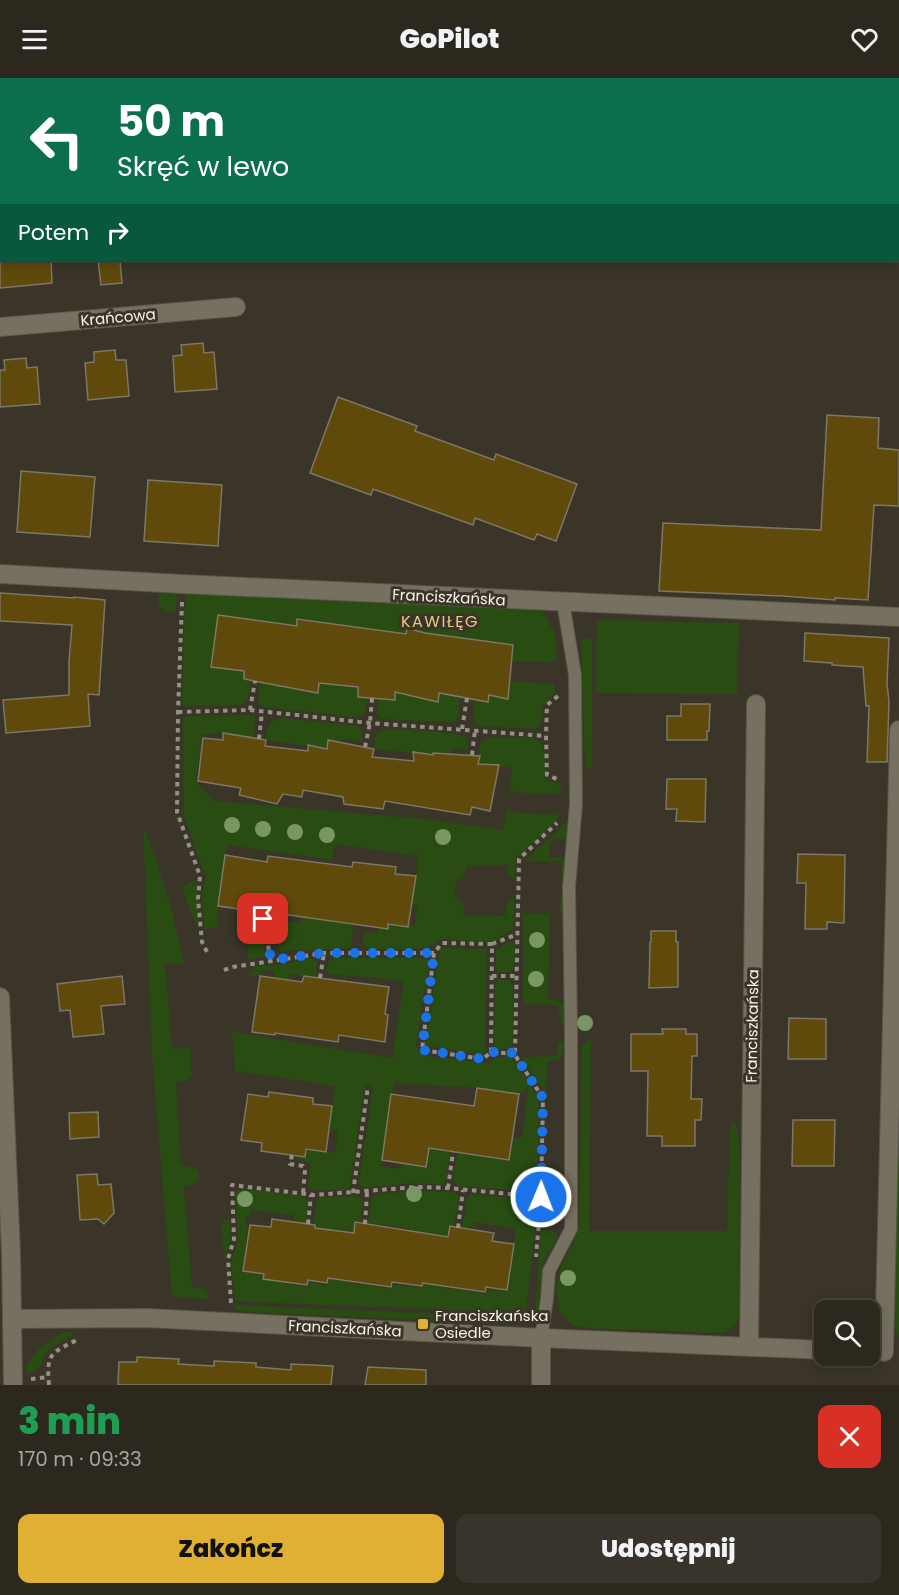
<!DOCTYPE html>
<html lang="pl">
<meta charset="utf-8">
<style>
:root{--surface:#2c281e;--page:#38342b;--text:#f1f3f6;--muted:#a6a6a4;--line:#48443c;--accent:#e0b034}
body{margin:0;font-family:Poppins,sans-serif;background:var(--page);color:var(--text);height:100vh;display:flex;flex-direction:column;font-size:22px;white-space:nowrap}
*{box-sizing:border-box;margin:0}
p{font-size:20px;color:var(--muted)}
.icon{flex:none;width:33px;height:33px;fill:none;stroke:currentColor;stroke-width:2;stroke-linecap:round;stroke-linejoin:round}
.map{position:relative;height:1307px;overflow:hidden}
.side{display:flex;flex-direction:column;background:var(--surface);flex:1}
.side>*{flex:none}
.hud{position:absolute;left:0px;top:0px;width:900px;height:183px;box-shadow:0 3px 15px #0003,0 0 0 2px var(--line);background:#0b6e4f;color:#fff;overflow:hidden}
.tools{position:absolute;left:814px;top:1222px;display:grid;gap:12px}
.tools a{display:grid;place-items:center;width:66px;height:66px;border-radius:12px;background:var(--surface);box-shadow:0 3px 15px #0003,0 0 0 2px var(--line);font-size:30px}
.pin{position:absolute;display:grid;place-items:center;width:51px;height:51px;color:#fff;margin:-26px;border-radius:12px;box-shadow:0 3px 9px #0006}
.me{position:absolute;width:66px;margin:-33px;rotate:1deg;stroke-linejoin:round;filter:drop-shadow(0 0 4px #0008)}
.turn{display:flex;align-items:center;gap:21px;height:126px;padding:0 18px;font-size:27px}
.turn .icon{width:78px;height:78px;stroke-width:2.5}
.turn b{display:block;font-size:42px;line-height:51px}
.then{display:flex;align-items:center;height:57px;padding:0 18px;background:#0003;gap:12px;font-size:22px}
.round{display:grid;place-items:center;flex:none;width:63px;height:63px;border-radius:12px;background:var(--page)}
.head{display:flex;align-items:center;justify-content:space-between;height:102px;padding:0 18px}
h1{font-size:36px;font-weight:800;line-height:45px;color:#1e9e55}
.action{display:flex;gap:12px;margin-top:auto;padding:12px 18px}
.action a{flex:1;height:69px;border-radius:12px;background:var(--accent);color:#111;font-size:24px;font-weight:800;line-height:69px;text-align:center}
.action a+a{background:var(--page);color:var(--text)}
header{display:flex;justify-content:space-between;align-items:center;height:78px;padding:0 18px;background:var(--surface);font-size:27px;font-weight:800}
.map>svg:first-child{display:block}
.green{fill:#284c12}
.building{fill:#5f490b;stroke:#7e7768;stroke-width:1.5}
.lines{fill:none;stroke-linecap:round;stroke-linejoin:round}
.lane-casing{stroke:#585449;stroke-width:14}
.street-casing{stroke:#585449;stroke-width:20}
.path{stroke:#949085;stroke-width:4;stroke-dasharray:4.5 4.5;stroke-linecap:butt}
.lane{stroke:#767061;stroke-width:12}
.street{stroke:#767061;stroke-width:18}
.tree{fill:#799762}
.route{stroke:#1a73e8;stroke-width:10;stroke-dasharray:0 18}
.poi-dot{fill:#e0b034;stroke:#3a3528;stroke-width:2}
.labels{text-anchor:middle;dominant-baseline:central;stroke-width:6;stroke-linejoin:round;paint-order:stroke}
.street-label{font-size:15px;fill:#f6f3ea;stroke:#3a3528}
.poi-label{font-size:15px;fill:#f6f3ea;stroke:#3a3528;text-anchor:start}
.neighbourhood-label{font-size:16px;letter-spacing:1.5px;fill:#eac97f;stroke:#3a3528}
</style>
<header><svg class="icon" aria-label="menu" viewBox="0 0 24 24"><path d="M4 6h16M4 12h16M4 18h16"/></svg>GoPilot<svg class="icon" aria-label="heart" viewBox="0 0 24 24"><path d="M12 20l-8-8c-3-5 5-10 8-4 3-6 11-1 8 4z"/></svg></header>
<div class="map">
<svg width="899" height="1307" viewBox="0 0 899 1307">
<rect width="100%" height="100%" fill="#3a3528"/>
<g class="green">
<polygon points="160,511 177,512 176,533 167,534 161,531 158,525"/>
<path d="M 185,512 L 539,528 L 555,555 L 557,584 L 512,583 L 513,566 L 425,555 L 407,550 L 406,556 L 298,541 L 297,548 L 218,538 L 211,589 L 244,593 L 244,601 L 250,602 C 249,613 251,623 240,627 L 182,628 Z"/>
<polygon points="597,542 739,545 737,616 595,615"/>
<polygon points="592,559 592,689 585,691 581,562"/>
<path d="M 510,603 L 554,606 L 556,614 C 553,618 548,622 545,626 C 540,636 545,642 536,651 L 479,648 C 469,641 474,632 476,622 L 488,624 L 489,617 L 508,621 Z"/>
<polygon points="261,604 318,615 319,605 358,609 358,618 368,619 366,629 362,637 354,639 263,629 259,626 258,620"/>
<polygon points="395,614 437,624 439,615 459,619 459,634 456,643 451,645 383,641 376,635 379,621 395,622"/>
<path d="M 255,637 L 254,660 L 223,655 L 202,656 L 196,704 L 215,723 L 424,741 L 503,752 L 506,734 L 559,737 L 557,742 L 516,780 L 515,801 C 506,798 508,794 508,787 L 468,787 C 465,794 465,799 456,802 L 455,819 C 466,822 463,828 464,837 L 505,838 C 506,829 506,824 515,819 L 513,851 L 493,864 L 440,861 L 428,870 L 369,872 C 362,868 363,862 363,854 L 377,855 L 379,849 L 388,851 L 388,846 L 408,849 L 408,847 L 415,847 L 418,828 L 412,827 L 418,778 L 334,766 L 332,782 L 227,767 L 218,828 L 218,848 L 204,852 L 202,814 L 206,801 L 184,739 L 183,638 Z"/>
<path d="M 284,640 L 357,648 L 362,652 L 362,664 L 342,661 L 339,664 L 328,662 L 327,671 L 266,662 C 268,648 268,641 284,640 Z"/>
<path d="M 388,651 C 401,652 457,653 465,659 C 470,662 468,667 467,672 L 454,670 L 450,676 L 433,675 L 433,677 L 374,671 L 375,659 L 377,654 Z"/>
<path d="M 487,660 L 534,660 L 543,668 L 545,682 L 545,702 C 553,703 562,705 562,715 L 530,716 L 509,713 L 512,690 L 478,685 L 480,666 Z"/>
<polygon points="567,744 568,749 567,759 564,761 551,762 549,780 563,780 566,782 567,799 563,801 561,798 561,783 525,783"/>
<path d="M 143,745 L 171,828 L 184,885 L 165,886 L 172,971 L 190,969 L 192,997 L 187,1003 L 176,1004 L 181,1088 L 195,1089 L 199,1095 L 199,1100 L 194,1107 L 184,1109 L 192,1209 C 201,1210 209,1209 208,1221 L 172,1219 L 152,977 Z"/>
<polygon points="196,801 199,848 192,839 182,809"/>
<polygon points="561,819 565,819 563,835 550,837 548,922 555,922 563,926 565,932 565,948 562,947 557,927 523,926 523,836 559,835"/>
<polygon points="302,838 353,847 351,870 280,873 269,841 301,845"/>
<polygon points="253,847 258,847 266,877 251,882 248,880 247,864 239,855 237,850 253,852"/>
<polygon points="508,864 512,864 514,865 515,868 514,890 511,893 502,895 497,893 496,890 496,872"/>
<polygon points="440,870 487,871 485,976 425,968"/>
<polygon points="309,880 315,881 317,883 316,900 290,896 288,902 274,900 274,894 261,892 260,898 248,898 251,892 257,888 286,886"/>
<path d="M 334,880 L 420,880 L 429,882 L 416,968 L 424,978 L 488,985 L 494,981 L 509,978 L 514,982 L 539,1021 L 537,1114 L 458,1108 C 450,1100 456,1085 457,1074 L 509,1082 L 513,1059 L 522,1060 L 528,1010 L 519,1016 L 479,1010 L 394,1005 L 393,1009 L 381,1088 L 400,1091 L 402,1085 L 429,1070 L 450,1073 L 445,1105 L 441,1107 L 414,1105 L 361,1110 L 359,1104 L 373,1008 L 365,1006 L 350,1110 L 344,1112 L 312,1112 C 301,1103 317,1090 307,1084 C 304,1082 300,1083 296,1082 L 297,1078 L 305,1079 L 306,1071 L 335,1075 L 338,1053 L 329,1052 L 335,1008 L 235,993 L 232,954 L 392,980 L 404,903 L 347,897 L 346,903 L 343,903 L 343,897 L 326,895 L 329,883 Z"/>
<polygon points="499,902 508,902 513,907 513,966 507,971 498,971 495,969 494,966 495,907 495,904"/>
<path d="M 591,962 L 589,1153 L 727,1153 L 730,1046 L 736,1047 L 740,1072 L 739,1238 C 735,1247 732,1252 722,1255 L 587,1250 C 583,1249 577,1248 573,1247 C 552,1237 554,1205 562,1187 C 568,1173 577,1163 579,1147 L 582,966 Z"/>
<path d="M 562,963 C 565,969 563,976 560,981 L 547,984 L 546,1016 L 521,979 L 557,978 L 558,965 Z"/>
<polygon points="899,1002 899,1258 895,1251 892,1240"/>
<polygon points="249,1111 301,1118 304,1119 308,1125 305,1145 294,1143 294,1137 252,1132 250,1139 246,1138 245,1146 248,1146 242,1194 262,1197 261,1201 308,1209 309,1204 328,1207 330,1197 347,1199 347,1204 392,1211 393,1206 423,1210 425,1202 441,1204 440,1209 486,1216 487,1211 507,1213 515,1165 514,1164 516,1151 474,1144 473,1150 462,1149 467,1120 472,1116 533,1122 538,1126 526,1235 250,1224 235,1223 231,1187 238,1160 235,1113"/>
<polygon points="411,1113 453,1114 459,1118 454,1148 449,1148 447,1158 428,1155 426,1164 409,1162 411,1151 368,1145 371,1122 374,1117"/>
<polygon points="358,1118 361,1120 363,1124 360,1144 355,1144 353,1154 334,1151 332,1159 315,1156 317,1147 313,1146 317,1121 321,1119"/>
<polygon points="229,1140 231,1161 224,1182 221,1145"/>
<polygon points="541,1151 553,1152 558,1159 543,1185 538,1236 535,1239"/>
<polygon points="233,1227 497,1238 502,1241 503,1246 247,1234 235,1231"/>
<path d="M 66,1254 L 75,1254 C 69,1262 58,1264 51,1270 C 36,1284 49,1292 25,1295 C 31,1275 47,1261 66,1254 Z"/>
</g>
<g class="building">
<polygon points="0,182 51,182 52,205 0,210"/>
<polygon points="98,182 120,182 122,205 101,207"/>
<polygon points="203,265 204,275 214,274 217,311 175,314 173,278 182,277 181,267"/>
<polygon points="115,272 116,282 126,282 129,318 88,322 85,285 94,284 94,274"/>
<polygon points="26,280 27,290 37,289 40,326 0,329 0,292 5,292 4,282"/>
<polygon points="338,319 417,348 415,353 494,382 496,376 577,406 556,463 537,456 534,462 475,440 473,447 373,411 371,417 310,395"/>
<polygon points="827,337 879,340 878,370 899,372 899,428 874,427 868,522 835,520 835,522 783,518 659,513 663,445 821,452"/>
<polygon points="21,393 95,399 90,459 17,454"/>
<polygon points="148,402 222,407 218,468 144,463"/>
<polygon points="0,515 74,520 74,519 105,522 99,617 88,616 90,648 6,655 3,622 69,617 69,583 72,547 0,543"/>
<polygon points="218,537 297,548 297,541 406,556 407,550 425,555 513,567 508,621 489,617 488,624 439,615 438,624 395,614 395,622 358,619 358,609 319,605 318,615 244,601 244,593 211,589"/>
<polygon points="805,555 889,560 887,605 889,624 887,684 867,684 869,628 866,628 863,589 832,587 832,585 804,583"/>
<polygon points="681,626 710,626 709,653 707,653 707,662 667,662 667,638 681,638"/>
<polygon points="223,655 266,662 265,668 308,673 308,667 327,671 328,662 374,671 372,679 414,683 413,674 433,677 433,675 480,678 478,686 499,687 490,733 472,729 470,737 385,723 383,731 344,726 343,719 303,712 302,719 283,716 277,726 239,717 241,710 198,703 203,660 223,662"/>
<polygon points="667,701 706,701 705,744 676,743 677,731 666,731"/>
<polygon points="798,776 845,777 844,845 827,844 827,851 805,851 806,805 797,805"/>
<polygon points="225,777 267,784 268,778 352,789 353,784 396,789 395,796 416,798 408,849 388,846 388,851 282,836 282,843 238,837 239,831 218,828"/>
<polygon points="651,853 676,853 676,864 678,864 678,909 649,910 650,864 651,864"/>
<polygon points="122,898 125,926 101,928 104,956 73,959 70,932 60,933 57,906"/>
<polygon points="260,898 302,904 304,898 389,909 385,936 388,937 385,964 339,957 338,964 275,955 275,957 252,954"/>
<polygon points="789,940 826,941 826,981 788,981"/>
<polygon points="662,951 686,951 686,956 697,956 697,978 692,978 691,1021 702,1021 701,1042 695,1042 695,1068 662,1068 662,1058 647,1058 648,993 631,993 631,956 663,956"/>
<polygon points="477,1010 519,1016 509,1082 429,1070 426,1089 382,1082 391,1016 474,1028"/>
<polygon points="269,1014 313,1020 313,1026 332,1028 326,1074 306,1071 305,1079 261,1073 262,1065 241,1062 248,1016 268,1019"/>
<polygon points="98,1034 99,1059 70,1061 69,1035"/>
<polygon points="793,1042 835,1042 834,1088 792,1088"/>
<polygon points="97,1096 98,1107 111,1106 114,1135 104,1146 98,1141 80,1142 77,1097"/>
<polygon points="272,1141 315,1147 315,1150 354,1155 355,1144 448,1159 450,1148 494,1155 492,1163 514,1166 507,1212 486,1209 485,1214 423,1205 422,1208 392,1204 391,1209 328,1200 327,1205 308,1202 307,1207 263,1201 264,1196 243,1193 250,1147 271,1149"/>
<polygon points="137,1279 179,1281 178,1286 214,1288 214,1283 256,1285 256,1289 291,1292 291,1286 333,1288 331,1307 118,1307 119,1284 137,1284"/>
<polygon points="368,1289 426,1292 426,1307 365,1307"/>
</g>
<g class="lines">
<defs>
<polyline id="lane" points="541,1260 547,1221 549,1193 571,1151 571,953 569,809 576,726 575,597 563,524"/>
<g id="street">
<polyline points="0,249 236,229"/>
<polyline points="0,496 182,506 899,539"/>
<polyline points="0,919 11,1175 13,1307"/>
<polyline points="13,1241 147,1240 541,1260 825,1272"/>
<polyline points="749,1269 756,626"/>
<polyline points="884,1274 899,652"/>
<polyline points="541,1307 541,1260"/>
</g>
</defs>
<use href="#lane" class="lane-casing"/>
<use href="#street" class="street-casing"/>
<g class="path">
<polyline points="182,524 178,634 177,734 200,798 198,821 202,864 209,878"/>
<polyline points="558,618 547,627 546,658 547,697 559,702"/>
<polyline points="250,632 255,603"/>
<polyline points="178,634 250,632 370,645 546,658"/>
<polyline points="462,651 467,620"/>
<polyline points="259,661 262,634"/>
<polyline points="365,669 370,645 372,620"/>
<polyline points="472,677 475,652"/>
<polyline points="263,841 271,883"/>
<polyline points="492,866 518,856"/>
<polyline points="224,892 233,889 324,875 434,875"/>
<polyline points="492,898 517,898"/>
<polyline points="320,900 324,875"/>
<polyline points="491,974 492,866 442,865 434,875 422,972 483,981 491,974 515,976"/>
<polyline points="292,1077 290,1086 303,1088 305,1092 303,1116"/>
<polyline points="448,1110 453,1074"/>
<polyline points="353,1115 368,1008"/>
<polyline points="541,1119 543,1020 518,982 515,976 519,781 557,745"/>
<polyline points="308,1146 311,1117"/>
<polyline points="365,1146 367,1114"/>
<polyline points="458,1150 463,1112"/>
<polyline points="231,1225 228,1181 234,1161 232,1107 314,1117 417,1109 448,1110 541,1119 536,1179"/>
<polyline points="31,1301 48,1299"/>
<path d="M 49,1307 C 46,1275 51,1275 79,1261"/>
</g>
<use href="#lane" class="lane"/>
<use href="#street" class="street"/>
</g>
<g class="tree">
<circle cx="232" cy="747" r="8"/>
<circle cx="263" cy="751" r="8"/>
<circle cx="295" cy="754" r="8"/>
<circle cx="327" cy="757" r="8"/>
<circle cx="443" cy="759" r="8"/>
<circle cx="537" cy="862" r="8"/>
<circle cx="536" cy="901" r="8"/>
<circle cx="585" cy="945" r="8"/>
<circle cx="414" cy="1116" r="8"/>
<circle cx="245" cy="1121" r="8"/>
<circle cx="568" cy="1200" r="8"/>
</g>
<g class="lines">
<polyline class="route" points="263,841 271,882 324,875 434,875 422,972 483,981 491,974 515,975 518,982 543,1020 541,1119"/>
</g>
<rect class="poi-dot" x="417" y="1240" width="12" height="12" rx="3"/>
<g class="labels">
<g class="street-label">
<text transform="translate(118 239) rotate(-5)">Krańcowa</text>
<text transform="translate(449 519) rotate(3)">Franciszkańska</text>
<text transform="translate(752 948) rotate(-89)">Franciszkańska</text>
<text transform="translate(345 1250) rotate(3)">Franciszkańska</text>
</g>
<g class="poi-label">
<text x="435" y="1237">Franciszkańska<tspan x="435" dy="17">Osiedle</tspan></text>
</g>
<g class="neighbourhood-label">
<text x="440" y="543">KAWIŁĘG</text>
</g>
</g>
</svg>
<div class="tools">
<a><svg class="icon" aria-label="search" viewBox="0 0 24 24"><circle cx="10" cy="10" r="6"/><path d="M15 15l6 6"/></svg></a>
</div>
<div class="pin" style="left:263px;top:841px;background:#d93025"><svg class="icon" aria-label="arrive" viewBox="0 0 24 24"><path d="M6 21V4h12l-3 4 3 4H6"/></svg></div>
<svg class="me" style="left:541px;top:1119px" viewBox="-20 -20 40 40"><circle r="17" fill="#1a73e8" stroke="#fff" stroke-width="3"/><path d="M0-11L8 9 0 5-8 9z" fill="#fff"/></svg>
<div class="hud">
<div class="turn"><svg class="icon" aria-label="left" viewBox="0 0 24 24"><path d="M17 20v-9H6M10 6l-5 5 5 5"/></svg><div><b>50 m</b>Skręć w lewo</div></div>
<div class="then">Potem<svg class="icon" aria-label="right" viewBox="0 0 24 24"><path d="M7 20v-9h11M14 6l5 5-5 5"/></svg></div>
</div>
</div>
<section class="side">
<div class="head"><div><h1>3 min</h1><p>170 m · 09:33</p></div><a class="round" style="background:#d93025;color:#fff"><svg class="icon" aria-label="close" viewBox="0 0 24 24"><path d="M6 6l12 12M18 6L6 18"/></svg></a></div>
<div class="action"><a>Zakończ</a><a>Udostępnij</a></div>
</section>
